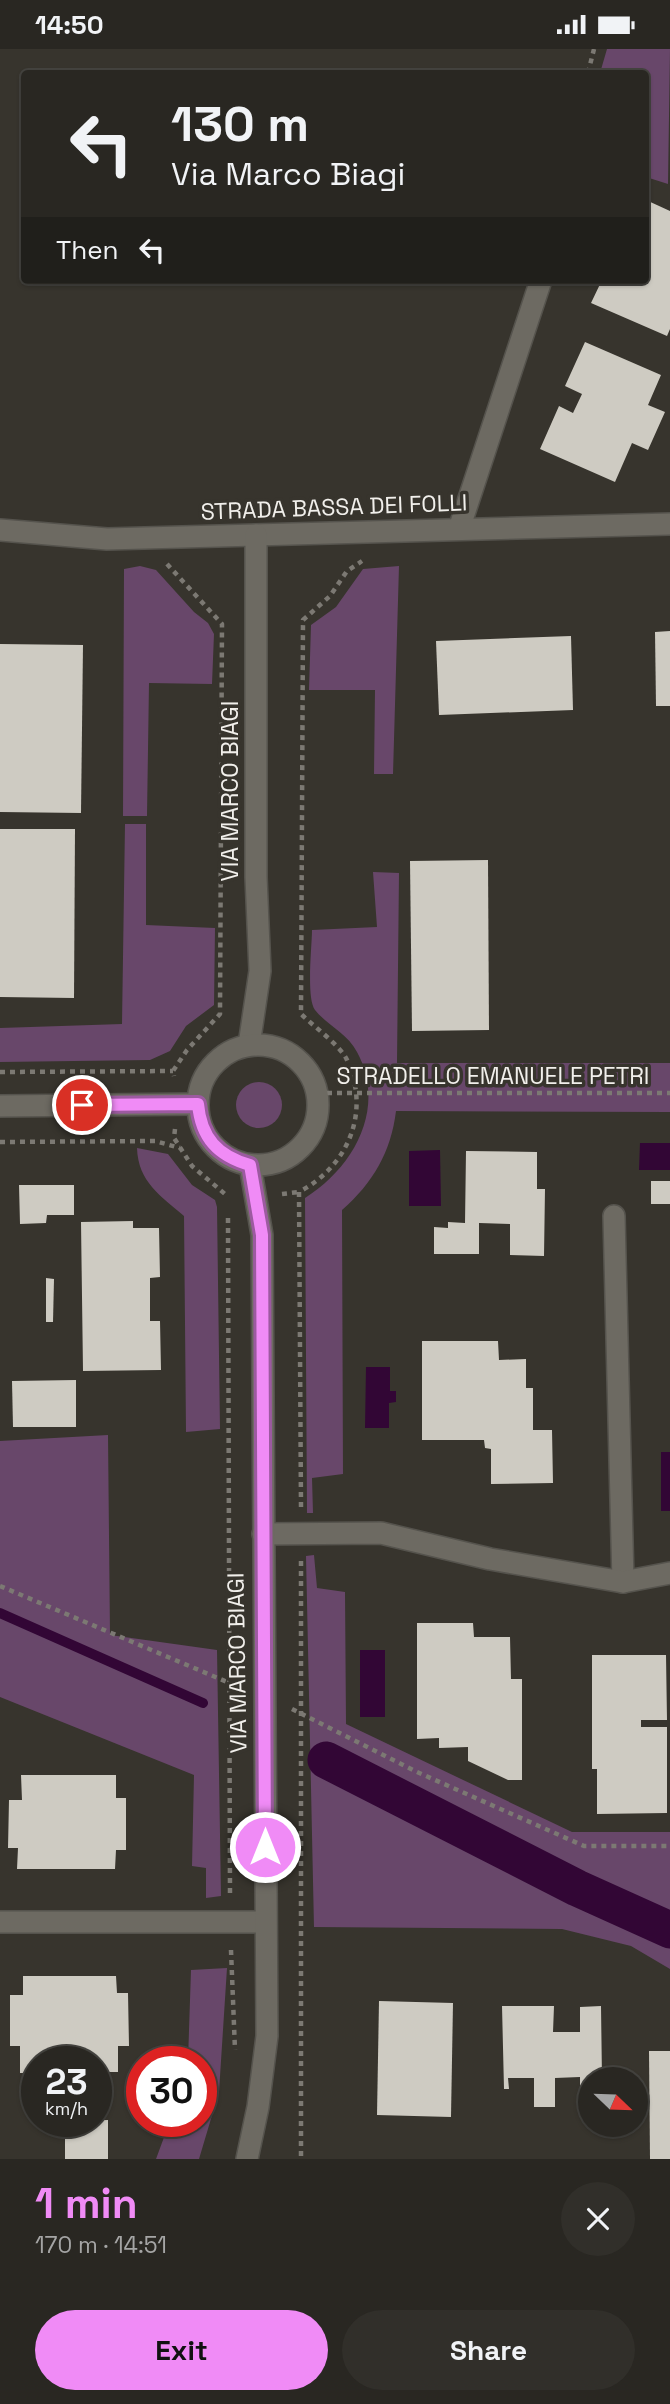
<!DOCTYPE html>
<meta charset="utf-8">
<style>
:root{--surface:#292722;--page:#312f2a;--text:#f1f3f6;--muted:#a5a5a5;--line:#454440;--accent:#f08bf6}
body{margin:0;font-family:"Space Grotesk",sans-serif;background:var(--page);color:var(--text);height:100vh;display:flex;flex-direction:column;font-size:26px;white-space:nowrap}
*{box-sizing:border-box;margin:0}
p{font-size:23px;color:var(--muted)}
.icon{flex:none;width:38px;height:38px;fill:none;stroke:currentColor;stroke-width:2;stroke-linecap:round;stroke-linejoin:round}
.map{position:relative;height:2110px;overflow:hidden}
.details{display:flex;flex-direction:column;background:var(--surface);flex:1}
.details>*{flex:none}
.top-card{position:absolute;left:21px;top:21px;width:628px;height:214px;border-radius:7px;box-shadow:0 2px 5px #0004,0 0 0 2px var(--line);background:#292722;color:var(--text);overflow:hidden}
.needle{width:46px;rotate:113deg}
.buttons{position:absolute;left:578px;top:2018px;display:grid;gap:14px}
.buttons a{display:grid;place-items:center;width:70px;height:70px;border-radius:50%;background:var(--surface);box-shadow:0 2px 5px #0004,0 0 0 2px var(--line);font-size:35px}
.speed{position:absolute;left:21px;top:1997px;display:flex;gap:14px;font-size:35px;font-weight:700;text-align:center}
.speed>*{display:grid;place-content:center;width:91px;height:91px;border-radius:50%;background:var(--surface);box-shadow:0 2px 5px #0004,0 0 0 2px var(--line);line-height:1}
.speed small{font-size:18px;font-weight:400}
.speed .limit{border:10px solid #d22;background:#fff;color:#111}
.pin{position:absolute;display:grid;place-items:center;width:60px;height:60px;color:#fff;margin:-30px;border:4px solid #fff;border-radius:50%;box-shadow:0 2px 7px #0007}
.me{position:absolute;width:77px;margin:-38px;rotate:0deg;stroke-linejoin:round;filter:drop-shadow(0 0 5px #0008)}
.turn{display:flex;align-items:center;gap:24px;height:147px;padding:0 35px;font-size:32px}
.turn .icon{width:91px;height:91px;stroke-width:2.5}
.turn b{display:block;font-size:49px;line-height:60px}
.then{display:flex;align-items:center;height:66px;padding:0 35px;background:#0003;gap:14px;font-size:26px}
.round{display:grid;place-items:center;flex:none;width:74px;height:74px;border-radius:37px;background:var(--page)}
.headline{display:flex;align-items:center;justify-content:space-between;height:119px;padding:0 35px}
h1{font-size:42px;font-weight:800;line-height:52px;color:var(--accent)}
.cta{display:flex;gap:14px;margin-top:auto;padding:14px 35px}
.cta a{flex:1;height:80px;border-radius:42px;background:var(--accent);color:#111;font-size:28px;font-weight:800;line-height:80px;text-align:center}
.cta a+a{background:var(--page);color:var(--text)}
.status{display:flex;justify-content:space-between;align-items:center;height:49px;padding:0 35px;background:var(--surface);direction:ltr}
.status svg{height:19px;fill:currentColor}
.map>svg:first-child{display:block}
.green{fill:#68476a}
.water{fill:#320635}
.lines{fill:none;stroke-linecap:round;stroke-linejoin:round}
.stream{stroke:#320635;stroke-width:10}
.canal{stroke:#320635;stroke-width:37}
.building{fill:#cecbc2}
.minor-casing{stroke:#55534d;stroke-width:24}
.path{stroke:#7c7973;stroke-width:4.5;stroke-dasharray:5 5;stroke-linecap:butt}
.minor{stroke:#6d6a62;stroke-width:21}
.route-casing{stroke:#9c5aa0;stroke-width:18}
.route{stroke:#f08bf6;stroke-width:12}
.labels{text-anchor:middle;dominant-baseline:central;stroke-width:7;stroke-linejoin:round;paint-order:stroke}
.street-label{font-size:23px;fill:#f1efeb;stroke:#37342d}
</style>
<div class="status"><b>14:50</b><svg viewBox="0 0 49 12"><path d="M0 12V9h3v3zM5 12V6h3v6zM10 12V3h3v9zM15 12V0h3v12zM26 1h20v11H26zM47 4h2v5h-2z"/></svg></div>
<div class="map">
<svg width="670" height="2110" viewBox="0 0 670 2110">
<rect width="100%" height="100%" fill="#37342d"/>
<g class="green">
<polygon points="607,0 670,0 668,135 646,128 646,24 600,24"/>
<polygon points="140,517 156,521 194,563 208,574 214,585 212,635 149,634 147,767 123,767 124,520"/>
<polygon points="399,517 393,725 374,725 375,641 309,641 311,576 336,558 363,520"/>
<polygon points="125,775 146,775 146,876 215,879 214,956 186,977 170,1002 150,1011 0,1013 0,979 122,975"/>
<path d="M 373,823 L 399,824 L 397,1014 L 670,1014 L 670,1063 L 396,1062 C 391,1103 373,1134 342,1161 L 343,1425 L 312,1429 L 313,1464 L 307,1464 L 305,1149 C 354,1118 387,1059 357,1003 C 347,984 327,976 315,961 C 306,949 312,897 312,881 L 377,878 Z"/>
<circle cx="259" cy="1056" r="23"/>
<path d="M 137,1099 L 168,1105 L 192,1136 L 215,1151 L 217,1158 L 220,1380 L 186,1383 L 184,1167 C 161,1147 138,1133 137,1099 Z"/>
<polygon points="108,1386 110,1586 217,1601 221,1847 206,1849 206,1819 192,1817 194,1726 0,1648 0,1392"/>
<polygon points="314,1506 317,1539 345,1543 346,1675 572,1783 670,1783 670,1920 631,1897 562,1880 314,1878 306,1507"/>
<polygon points="227,1919 219,2043 199,2110 156,2110 170,2072 201,2072 201,2012 188,2012 191,1921"/>
</g>
<g class="water">
<polygon points="640,1094 670,1094 670,1121 639,1121"/>
<polygon points="440,1101 441,1157 409,1157 409,1102"/>
<polygon points="366,1318 390,1318 390,1342 396,1342 396,1353 389,1354 389,1379 365,1379"/>
<rect x="661" y="1403" width="9" height="59"/>
<rect x="360" y="1601" width="25" height="67"/>
</g>
<g class="lines">
<polyline class="stream" points="0,1564 203,1654"/>
<polyline class="canal" points="326,1711 577,1839 670,1881"/>
</g>
<g class="building">
<polygon points="646,151 670,162 670,280 667,287 591,254 602,231 646,231"/>
<polygon points="585,293 661,326 648,356 665,363 648,401 632,394 615,433 540,400 559,357 573,364 582,345 565,337"/>
<polygon points="670,582 670,657 656,657 655,583"/>
<polygon points="571,587 573,661 439,666 436,592"/>
<polygon points="0,595 83,596 81,764 0,763"/>
<polygon points="0,780 75,780 74,949 0,948"/>
<polygon points="488,811 489,981 412,982 410,812"/>
<polygon points="466,1102 537,1103 537,1140 545,1140 544,1207 510,1206 510,1175 479,1174 479,1205 434,1205 434,1178 448,1179 448,1173 465,1174"/>
<rect x="651" y="1132" width="19" height="23"/>
<polygon points="19,1136 74,1136 74,1166 47,1166 46,1174 20,1175"/>
<polygon points="133,1172 133,1179 159,1179 160,1228 150,1229 150,1272 160,1272 161,1321 83,1322 81,1173"/>
<polygon points="46,1229 54,1230 53,1273 46,1273"/>
<polygon points="422,1292 498,1292 499,1311 526,1310 526,1339 533,1339 533,1381 552,1381 553,1434 491,1435 491,1400 485,1399 484,1391 422,1391"/>
<polygon points="76,1331 76,1378 13,1378 12,1332"/>
<polygon points="417,1574 473,1574 474,1588 510,1588 511,1630 522,1630 522,1731 508,1731 468,1712 468,1698 439,1699 439,1689 417,1690"/>
<polygon points="592,1606 666,1606 667,1671 641,1671 641,1678 667,1678 667,1764 597,1765 597,1720 592,1720"/>
<polygon points="21,1726 116,1726 116,1749 126,1749 126,1801 116,1801 115,1820 17,1820 18,1799 8,1799 9,1751 22,1751"/>
<polygon points="23,1927 116,1927 117,1944 128,1944 129,1997 118,1997 118,2023 96,2023 96,2012 37,2012 37,2024 20,2024 20,1997 10,1997 10,1946 23,1946"/>
<polygon points="379,1952 453,1954 451,2068 377,2066"/>
<polygon points="502,1957 554,1957 553,1983 580,1983 580,1958 601,1957 602,2030 590,2030 590,2059 580,2059 580,2028 555,2029 555,2058 534,2058 534,2029 508,2029 509,2040 504,2040"/>
<polygon points="649,2002 670,2002 670,2110 650,2110"/>
<polygon points="108,2071 108,2110 65,2110 65,2072"/>
</g>
<g class="lines">
<defs>
<g id="minor">
<polyline points="459,480 541,231"/>
<polyline points="0,481 107,490 670,475"/>
<polyline points="249,996 260,922 256,828 256,486"/>
<circle cx="258" cy="1056" r="60"/>
<polyline points="0,1057 198,1055"/>
<polyline points="614,1167 623,1533"/>
<polyline points="263,1485 381,1484 490,1510 623,1533 670,1524"/>
<polyline points="0,1873 265,1873"/>
<polyline points="247,2110 258,2058 267,1987 262,1186 250,1116"/>
</g>
</defs>
<use href="#minor" class="minor-casing"/>
<g class="path">
<polyline points="588,24 594,0"/>
<polyline points="167,515 222,575 220,965 187,1001 173,1022 174,1027"/>
<polyline points="0,1023 173,1022"/>
<polyline points="317,1044 670,1044"/>
<polyline points="175,1080 174,1089 192,1117 225,1145"/>
<polyline points="0,1093 155,1092 180,1099"/>
<polyline points="282,1145 299,1143"/>
<polyline points="228,1169 230,1847"/>
<path d="M 301,1458 L 299,1143 C 348,1117 371,1064 347,1011 C 341,997 312,976 301,965 L 303,571 L 330,547 L 347,522 L 362,512"/>
<polyline points="301,1512 301,2110"/>
<polyline points="0,1537 239,1638"/>
<polyline points="292,1660 417,1723 584,1797 670,1797"/>
<polyline points="231,1901 235,2001"/>
</g>
<use href="#minor" class="minor"/>
</g>
<g class="lines">
<defs>
<path id="route" d="M 82,1056 L 198,1055 C 201,1089 218,1107 250,1116 L 262,1186 L 265,1798"/>
</defs>
<use href="#route" class="route-casing"/>
<use href="#route" class="route"/>
</g>
<g class="labels">
<g class="street-label">
<text transform="translate(334 458) rotate(-2)">STRADA BASSA DEI FOLLI</text>
<text transform="translate(230 742) rotate(-90)">VIA MARCO BIAGI</text>
<text x="493" y="1027">STRADELLO EMANUELE PETRI</text>
<text transform="translate(237 1614) rotate(-91)">VIA MARCO BIAGI</text>
</g>
</g>
</svg>
<div class="buttons">
<a><svg class="needle" viewBox="-14 -14 28 28"><path d="M0-13l5 13h-10z" fill="#e53935"/><path d="M0 13l5-13h-10z" fill="#a5a5a5"/></svg></a>
</div>
<div class="speed"><div>23<small>km/h</small></div><div class="limit">30</div></div>
<div class="pin" style="left:82px;top:1056px;background:#d93025"><svg class="icon" aria-label="arrive" viewBox="0 0 24 24"><path d="M6 21V4h12l-3 4 3 4H6"/></svg></div>
<svg class="me" style="left:265px;top:1798px" viewBox="-20 -20 40 40"><circle r="17" fill="#f08bf6" stroke="#fff" stroke-width="3"/><path d="M0-11L8 9 0 5-8 9z" fill="#fff"/></svg>
<div class="top-card">
<div class="turn"><svg class="icon" aria-label="left" viewBox="0 0 24 24"><path d="M17 20v-9H6M10 6l-5 5 5 5"/></svg><div><b>130 m</b>Via Marco Biagi</div></div>
<div class="then">Then<svg class="icon" aria-label="left" viewBox="0 0 24 24"><path d="M17 20v-9H6M10 6l-5 5 5 5"/></svg></div>
</div>
</div>
<section class="details">
<div class="headline"><div><h1>1 min</h1><p>170 m · 14:51</p></div><a class="round"><svg class="icon" aria-label="close" viewBox="0 0 24 24"><path d="M6 6l12 12M18 6L6 18"/></svg></a></div>
<div class="cta"><a>Exit</a><a>Share</a></div>
</section>
